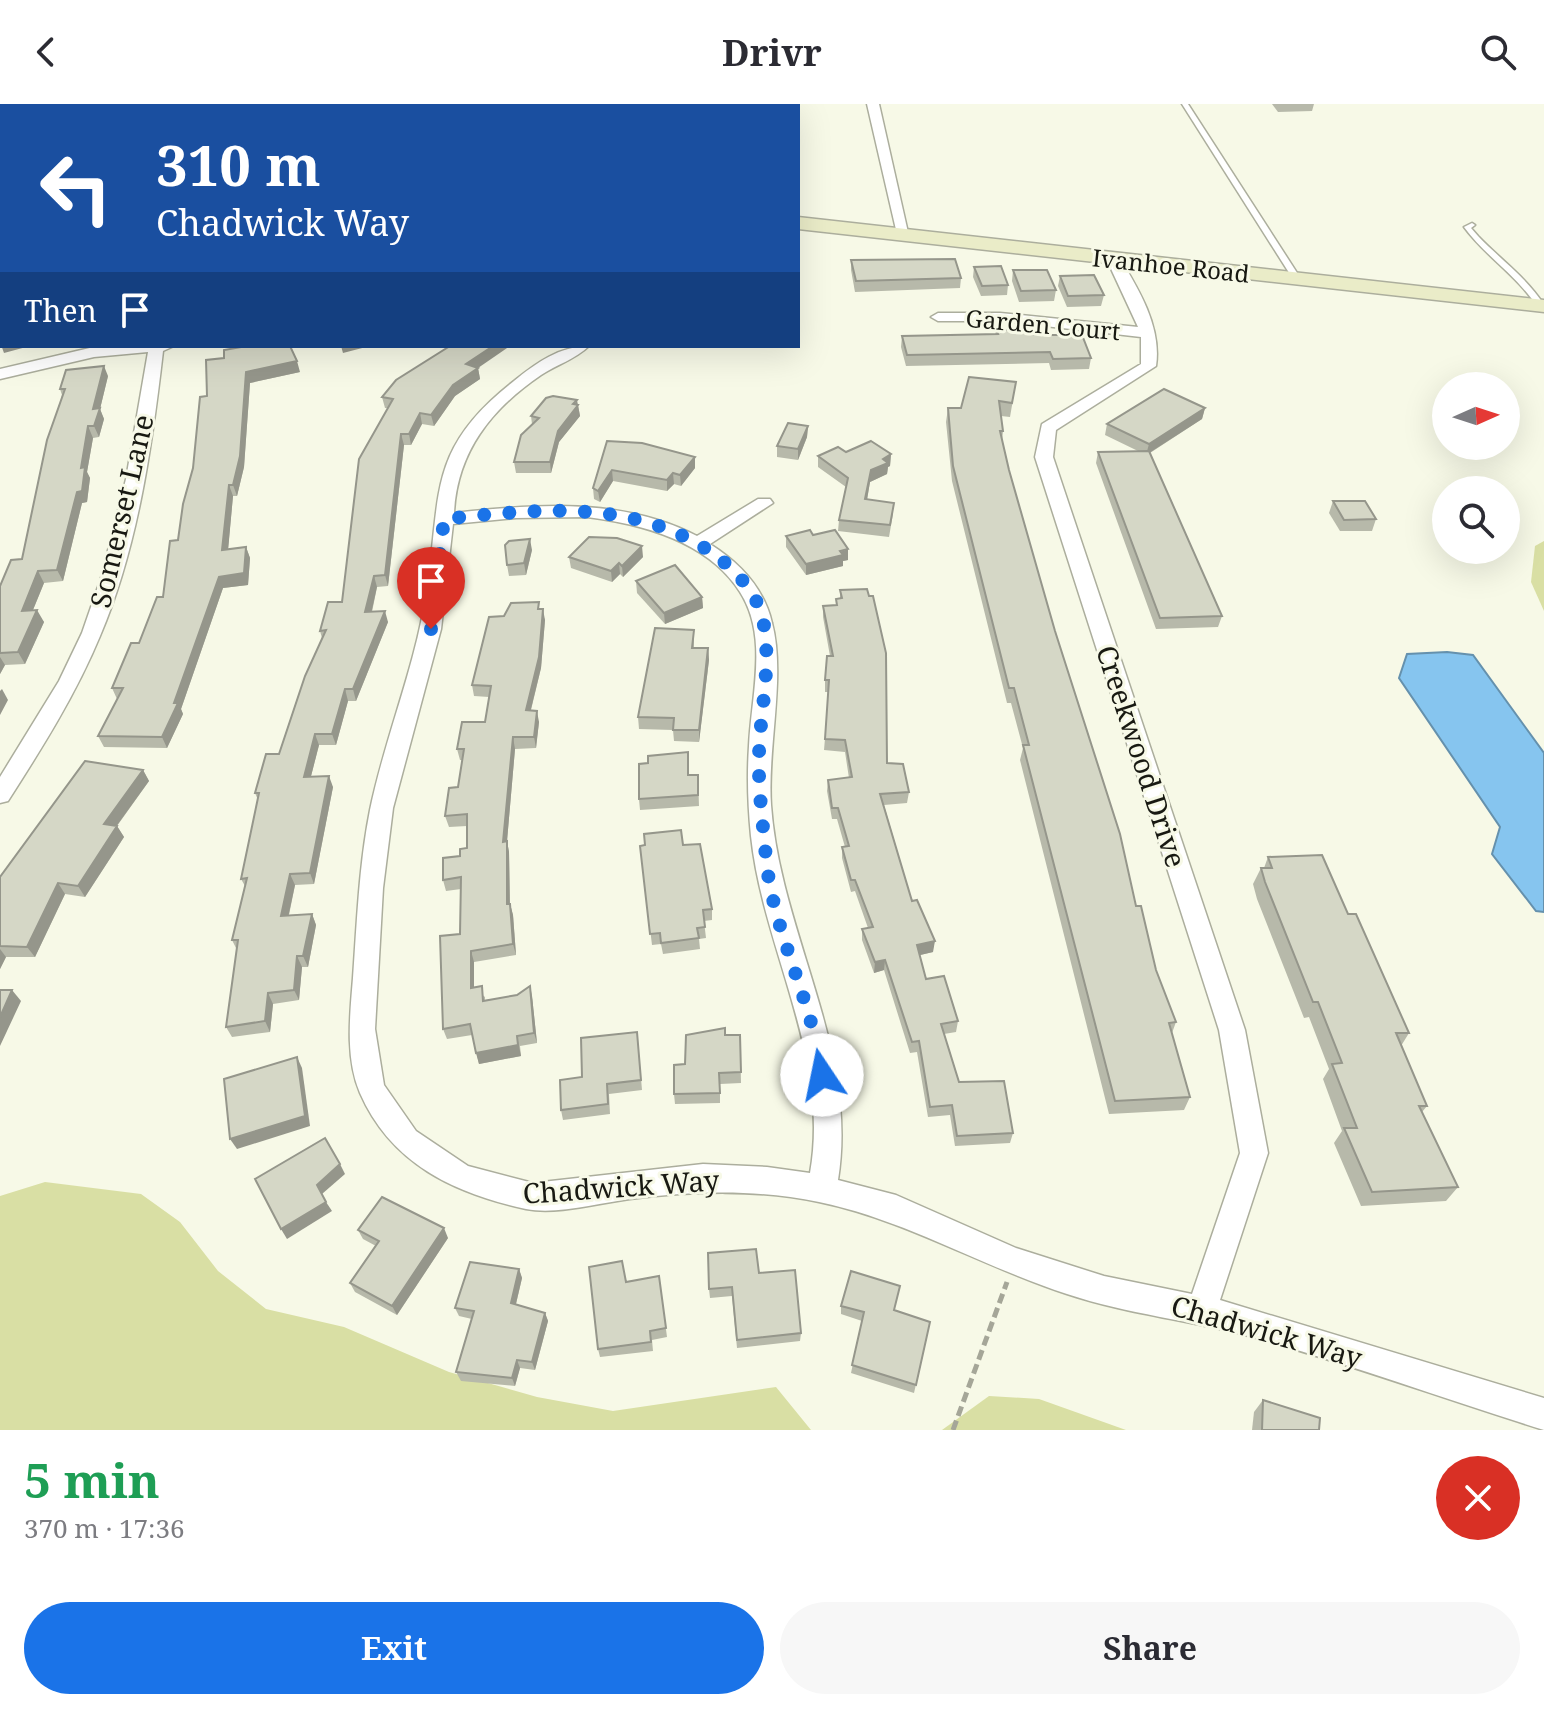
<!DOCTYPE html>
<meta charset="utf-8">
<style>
:root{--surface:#fff;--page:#f7f7f7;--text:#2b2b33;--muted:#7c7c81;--accent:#1a73e8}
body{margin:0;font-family:"Noto Serif",serif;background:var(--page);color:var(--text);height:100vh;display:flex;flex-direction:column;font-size:30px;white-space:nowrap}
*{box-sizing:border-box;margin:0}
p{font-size:26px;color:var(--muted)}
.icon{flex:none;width:44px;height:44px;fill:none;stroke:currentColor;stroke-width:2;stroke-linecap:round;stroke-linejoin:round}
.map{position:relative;height:1326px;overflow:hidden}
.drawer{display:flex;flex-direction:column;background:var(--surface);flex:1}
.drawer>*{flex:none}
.banner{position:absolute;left:0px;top:0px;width:800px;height:244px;box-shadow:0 8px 32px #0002;background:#1a4fa0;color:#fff;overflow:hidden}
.needle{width:52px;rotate:87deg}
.controls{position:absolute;left:1432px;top:268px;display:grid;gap:16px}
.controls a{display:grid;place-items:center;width:88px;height:88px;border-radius:50%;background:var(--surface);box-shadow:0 8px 32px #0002;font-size:40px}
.pin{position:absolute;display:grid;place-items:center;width:68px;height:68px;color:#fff;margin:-82px -34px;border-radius:50% 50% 50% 0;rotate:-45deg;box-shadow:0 0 8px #0007}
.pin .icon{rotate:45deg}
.me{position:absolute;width:88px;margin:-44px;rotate:349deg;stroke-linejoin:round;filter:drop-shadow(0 0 6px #0008)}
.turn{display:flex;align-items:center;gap:28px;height:168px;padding:0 24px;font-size:36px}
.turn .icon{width:104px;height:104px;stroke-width:2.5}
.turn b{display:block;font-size:56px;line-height:68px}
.then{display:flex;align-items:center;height:76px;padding:0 24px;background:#0003;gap:16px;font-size:30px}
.round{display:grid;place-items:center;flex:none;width:84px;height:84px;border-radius:42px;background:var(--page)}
.overview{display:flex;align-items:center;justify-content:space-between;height:136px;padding:0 24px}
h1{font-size:48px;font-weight:700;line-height:60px;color:#1e9e55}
.button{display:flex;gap:16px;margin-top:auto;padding:16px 24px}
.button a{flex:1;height:92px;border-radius:48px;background:var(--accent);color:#fff;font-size:32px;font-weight:700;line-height:92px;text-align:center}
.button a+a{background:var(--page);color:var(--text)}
header{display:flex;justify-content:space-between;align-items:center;height:104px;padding:0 24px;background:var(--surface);font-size:36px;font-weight:700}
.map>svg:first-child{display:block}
.green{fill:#d9dfa4}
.water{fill:#86c5ef;stroke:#6591ad;stroke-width:2}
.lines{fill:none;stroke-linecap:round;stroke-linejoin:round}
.lane-casing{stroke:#acae9d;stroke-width:3}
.street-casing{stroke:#acae9d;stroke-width:3}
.secondary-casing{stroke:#acae9d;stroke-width:3}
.path{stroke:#a5a698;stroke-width:5;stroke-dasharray:10 5;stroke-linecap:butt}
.lane{fill:#fff;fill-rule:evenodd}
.street{fill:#fff;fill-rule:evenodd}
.secondary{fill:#eaecc8;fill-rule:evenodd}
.wall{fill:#b7b9aa}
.shaded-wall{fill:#95968b}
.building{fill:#d5d7c6;stroke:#95968b;stroke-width:2}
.route{stroke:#1a73e8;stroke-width:14;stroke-dasharray:0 25.2}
.labels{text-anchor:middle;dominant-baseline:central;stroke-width:6;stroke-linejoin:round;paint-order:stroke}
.far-street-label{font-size:24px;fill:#181912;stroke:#f7f9e7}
.street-label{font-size:28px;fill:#181912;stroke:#f7f9e7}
</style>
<header><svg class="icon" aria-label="back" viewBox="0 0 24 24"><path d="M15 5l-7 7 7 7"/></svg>Drivr<svg class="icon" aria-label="search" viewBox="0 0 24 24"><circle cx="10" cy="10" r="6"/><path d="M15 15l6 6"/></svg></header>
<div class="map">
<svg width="1544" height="1326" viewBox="0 0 1544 1326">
<rect width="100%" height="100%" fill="#f7f9e7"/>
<g class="green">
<polygon points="1544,437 1544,507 1531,478 1535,442"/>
<polygon points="45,1078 141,1090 180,1118 218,1167 266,1205 344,1223 449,1268 537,1293 613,1307 776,1283 811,1326 0,1326 0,1092"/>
<polygon points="989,1292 1039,1295 1126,1326 942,1326"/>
</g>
<polygon class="water" points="1447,548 1473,551 1544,649 1544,808 1536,807 1492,750 1500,723 1399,574 1407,550"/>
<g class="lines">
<defs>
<g id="lane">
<rect x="604" y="0" width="6" height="2"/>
<polygon points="1182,0 1188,0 1301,175 1300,177 1293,175"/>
<path d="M 1472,119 L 1475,121 L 1471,124 L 1478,132 C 1500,155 1527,174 1544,201 L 1544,204 L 1538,204 C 1518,172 1486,153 1464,123 Z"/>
</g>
<g id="street">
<polygon points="534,0 546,0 533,2"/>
<rect x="672" y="0" width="12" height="2"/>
<polygon points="867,0 879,0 909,133 897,130"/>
<polygon points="2,103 2,111 0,112 0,104"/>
<path d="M 1108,151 L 1118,151 C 1138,184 1162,223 1156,262 L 1056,326 L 1053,353 L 1245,926 L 1268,1049 L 1220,1196 L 1544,1294 L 1544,1326 C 1447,1296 1350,1260 1252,1233 C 1190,1216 1127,1210 1067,1190 C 983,1163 906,1116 819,1098 C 755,1085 695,1087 630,1095 C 599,1099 557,1111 526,1105 C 454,1089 391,1060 360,989 C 345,954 350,911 353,874 C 357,818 359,761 370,706 C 385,633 415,564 426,491 C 442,392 425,346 514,277 C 536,259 560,242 589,242 C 576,255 556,261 541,271 C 491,305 457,348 454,409 C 535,400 622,393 697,432 L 758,395 L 770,395 L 773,399 L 710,440 C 740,459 764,484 772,519 C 786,572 767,644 771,701 C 780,829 859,946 838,1076 L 896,1091 L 1016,1144 L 1104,1172 L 1192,1190 L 1240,1049 L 1219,926 L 1035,353 L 1042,320 L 1141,260 L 1141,233 L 1000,217 L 938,217 L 931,213 L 938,209 L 1000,209 L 1138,223 L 1106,154 ZM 587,413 C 642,420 708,437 740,488 C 769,533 751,592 749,642 C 747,672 748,702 751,732 C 763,846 831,953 810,1069 L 767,1063 L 703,1060 L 533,1079 L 468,1062 L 416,1027 L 384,981 L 375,925 L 383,784 L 393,704 L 441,525 L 453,420 L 516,414 Z"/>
<path d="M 174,242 L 163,247 C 152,342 138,443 100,532 C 76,590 42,644 8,697 L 0,699 L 0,673 L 59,577 L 82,529 L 101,474 L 126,375 L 148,248 L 94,253 L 0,275 L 0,265 L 94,243 Z"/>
</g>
<g id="secondary">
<rect x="0" y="28" width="2" height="10"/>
<polygon points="798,113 1544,196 1544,208 798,125"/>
</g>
</defs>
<use href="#lane" class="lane-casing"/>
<use href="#street" class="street-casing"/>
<use href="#secondary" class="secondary-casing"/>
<polyline class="path" points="953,1326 1007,1178"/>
<use href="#lane" class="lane"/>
<use href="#street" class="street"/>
<use href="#secondary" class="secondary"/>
</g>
<g class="wall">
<polygon points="1272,0 1314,0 1312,7 1278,8"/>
<polygon points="851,156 961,174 960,184 855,188 851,166"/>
<polygon points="974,163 1008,181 1007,191 981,192 973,173"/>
<polygon points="1013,166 1056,186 1054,197 1019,198 1012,177"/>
<polygon points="1060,172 1104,191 1101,202 1067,203 1058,182"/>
<polygon points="996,226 1034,231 1091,254 1089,265 1051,266 1049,259 906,262 901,243 902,232 995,231"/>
<polygon points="224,254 300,268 250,279 244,363 237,392 233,392 228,445 246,443 250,454 248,481 223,484 181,605 183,610 167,644 104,643 98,632 117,595 112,584 139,539 163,493 178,436 207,292"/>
<polygon points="478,264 480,275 455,292 434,322 422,320 411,341 404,341 388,482 377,483 372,508 388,518 356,597 348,597 336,641 319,641 311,672 333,683 314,780 295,781 289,811 312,810 316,821 308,863 302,863 299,896 273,900 270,928 232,933 226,923 237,846 232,836 245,782 241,775 258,696 255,689 279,650 322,534 320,527 342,498 387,304 385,304 382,293"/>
<polygon points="108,272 100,305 104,315 99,333 93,334 87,368 90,374 87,398 82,399 63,477 44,479 33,506 44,518 25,560 5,561 0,570 0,482 22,455 62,291 60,285"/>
<polygon points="1016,278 1010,313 1001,312 1003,327 1002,337 1009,366 1055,527 1136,802 1156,866 1176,918 1172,929 1190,993 1184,1006 1109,1010 1020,656 1023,644 1011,599 1007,599 952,377 946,318 948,304 961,304"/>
<polygon points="577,301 578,301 580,312 559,338 551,369 516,369 514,358 532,320 531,312"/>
<polygon points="1205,304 1202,315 1150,349 1222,512 1218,523 1156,525 1096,359 1098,348 1138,347 1105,331 1107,320"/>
<polygon points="808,322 807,333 798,356 777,353 777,342"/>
<polygon points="607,337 695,353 695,364 681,382 674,380 667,387 613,377 600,398 594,395 593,384"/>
<polygon points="846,348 891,350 890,362 888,363 887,370 870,378 867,396 893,410 889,433 838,427 839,416 846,383 818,363 818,352"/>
<polygon points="1333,397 1376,415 1372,427 1340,427 1329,409"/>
<polygon points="813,431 848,456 843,457 843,462 806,471 786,443 786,432"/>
<polygon points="532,446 526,471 509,472 507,461"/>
<polygon points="569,453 643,453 623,473 620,470 612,478 571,464"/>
<polygon points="636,477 702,493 703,504 665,520 637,489"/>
<polygon points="840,486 887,659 909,688 907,699 884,701 912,797 933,848 920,851 926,875 958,917 956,928 944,930 959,978 1013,1029 1010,1039 955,1042 950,1011 928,1013 917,948 910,949 884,866 874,869 862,836 862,825 868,824 855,787 851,788 842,754 842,743 845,743 837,715 832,715 827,687 828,676 849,674 845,648 824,646 829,588 825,588 825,576 830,552 823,513 823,502 836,501 836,495 840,494"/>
<polygon points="540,505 545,516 541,564 531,606 539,618 536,644 515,645 507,737 509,748 510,800 513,811 516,851 474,858 474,884 485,893 485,896 532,892 537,939 520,942 521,952 479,960 472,931 447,935 443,925 460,830 461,785 446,787 443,776 467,744 467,722 449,723 445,712 458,683 462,656 460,656 457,645 485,618 489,593 474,592 472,581 504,512"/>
<polygon points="694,526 694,544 708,544 709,556 699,638 674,637 673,626 639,625 638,613"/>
<polygon points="143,666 149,677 117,722 124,733 85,793 65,790 35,853 6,853 0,865 0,773"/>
<polygon points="689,671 698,671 699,702 640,706 639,695"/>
<polygon points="683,741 712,805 712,816 704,817 706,834 699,835 700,845 663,850 661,840 652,841 640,742"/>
<polygon points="1268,753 1348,810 1409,929 1401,942 1427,1002 1422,1008 1458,1083 1446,1097 1361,1102 1334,1039 1342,1027 1323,975 1329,965 1309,913 1304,914 1257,795 1253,780 1261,764 1264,764"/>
<polygon points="637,928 642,986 609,990 610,1010 563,1016 561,1006 582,973"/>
<polygon points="726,931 740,931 741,979 720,980 720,999 675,1000 674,990 685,960"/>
<polygon points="358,1126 448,1134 397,1211 355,1188 350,1179 376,1142 363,1135"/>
<polygon points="519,1165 522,1174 516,1200 545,1209 548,1217 535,1266 520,1264 515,1282 461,1277 456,1268 472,1215 459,1212 455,1204"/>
<polygon points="759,1169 801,1229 800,1237 737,1244 732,1192 710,1194 709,1185"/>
<polygon points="659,1172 667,1233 652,1236 653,1247 600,1253 598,1245 626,1178"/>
<polygon points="841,1202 895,1206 930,1218 914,1289 851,1269 862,1217 841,1210"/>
<polygon points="1263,1296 1319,1326 1252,1326 1254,1308"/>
</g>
<g class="shaded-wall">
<polygon points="0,238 2,238 2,242 30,242 4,249"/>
<polygon points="341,242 370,242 343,249"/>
<polygon points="493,242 510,242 478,264 480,275 455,292 434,322 431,311 466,260"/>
<polygon points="297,257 300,268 250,279 244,363 237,392 233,381 246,268"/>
<polygon points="104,262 108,272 100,305 104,315 99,333 94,322 93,305"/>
<polygon points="577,296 580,312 559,338 551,369 550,358 558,327"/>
<polygon points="1205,304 1202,315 1146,351 1149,340"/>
<polygon points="420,309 422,320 411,341 409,330"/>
<polygon points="88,322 93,334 87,368 90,374 87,398 82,399 63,477 57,466 77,388"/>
<polygon points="808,322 807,333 798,356 798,345"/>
<polygon points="401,330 404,341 388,482 385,471"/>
<polygon points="891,350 890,362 888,363 887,370 870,378 865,407 865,395 871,366 883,355"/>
<polygon points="695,353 695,364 681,382 680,371"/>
<polygon points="612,366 613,377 600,398 598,387"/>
<polygon points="673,369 674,380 667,387 667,376"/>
<polygon points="229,381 233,392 227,458 222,446"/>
<polygon points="530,435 532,446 526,471 524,459"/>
<polygon points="642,442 643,453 623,473 622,462"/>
<polygon points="246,443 250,454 248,481 223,484 181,605 183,610 167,644 162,633 219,473"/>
<polygon points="848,445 848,456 843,457 843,462 806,471 806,460"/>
<polygon points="619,459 620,470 612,478 611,467"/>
<polygon points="38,467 44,479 28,518 22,507"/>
<polygon points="374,472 377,483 369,519 365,508"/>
<polygon points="702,493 703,504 665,520 664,509"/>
<polygon points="543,505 545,516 541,564 528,617 526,606"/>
<polygon points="37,506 44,518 25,560 18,548"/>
<polygon points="385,507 388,518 356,597 353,585"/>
<polygon points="708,544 709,556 699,638 699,626"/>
<polygon points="0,553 5,561 0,570"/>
<polygon points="2,585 8,596 0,611 0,587"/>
<polygon points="345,585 348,597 336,641 332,630"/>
<polygon points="537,607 539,618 536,644 534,633"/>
<polygon points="315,630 319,641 308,684 304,673"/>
<polygon points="513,633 515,645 507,737 509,748 510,811 507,800 503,738"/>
<polygon points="143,666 149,677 110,731 104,720"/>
<polygon points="329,672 333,683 314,780 310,769"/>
<polygon points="117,722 124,733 85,793 78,782"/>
<polygon points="290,770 295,781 286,823 281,812"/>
<polygon points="58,779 65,790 35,853 27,843"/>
<polygon points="510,800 513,811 516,851 513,840"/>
<polygon points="312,810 316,821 308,863 303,852"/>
<polygon points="935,837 933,848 916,852 917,841"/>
<polygon points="0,845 6,853 0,865"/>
<polygon points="471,847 474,858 474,895 471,884"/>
<polygon points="297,852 302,863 299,896 294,886"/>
<polygon points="885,856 884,866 874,869 875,858"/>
<polygon points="530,882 532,892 537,939 534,929"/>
<polygon points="12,886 21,897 0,942 0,913"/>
<polygon points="268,889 273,900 270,928 265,917"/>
<polygon points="517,932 521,952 479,960 476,949"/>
<polygon points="297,953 302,964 310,1022 237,1045 230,1035"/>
<polygon points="340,1060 345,1070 322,1090 317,1081"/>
<polygon points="326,1098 332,1107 287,1135 281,1125"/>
<polygon points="444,1124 448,1134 397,1211 392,1202"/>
<polygon points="519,1165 522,1174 514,1208 511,1199"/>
<polygon points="545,1209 548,1217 535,1266 532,1258"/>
<polygon points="517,1256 520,1264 515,1282 512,1274"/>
</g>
<g class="building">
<polygon points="2,62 2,87 0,89 0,63"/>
<polygon points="955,155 961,174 856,177 851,156"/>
<polygon points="1001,162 1008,181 982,182 974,163"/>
<polygon points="1013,166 1047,166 1056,186 1021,187"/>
<polygon points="1094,171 1104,191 1068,192 1060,172"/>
<rect x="0" y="214" width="2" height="24"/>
<polygon points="1032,225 1034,231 1082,231 1091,254 1053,255 1050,248 907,251 902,232 998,230 996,226"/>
<polygon points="247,242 290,242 297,257 246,268 240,352 233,381 229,381 222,446 246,443 244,469 219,473 174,599 178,599 162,633 98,632 123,584 112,584 131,539 139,539 157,493 163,493 170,437 178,436 183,400 193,364 200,293 207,292 206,256 224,254 224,246"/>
<polygon points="450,242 493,242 466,260 478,264 453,281 431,311 420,309 409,330 401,330 385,471 374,472 365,508 385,507 353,585 345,585 332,630 315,630 304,673 329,672 310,769 290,770 281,812 312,810 303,852 297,852 294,886 268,889 265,917 226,923 238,836 232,836 247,774 241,775 259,689 255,689 266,650 279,650 305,572 326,526 320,527 328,498 342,498 359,355 393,295 382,293 396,276"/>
<polygon points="104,262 93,305 100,304 94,322 88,322 81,364 85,363 82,387 77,388 57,466 38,467 22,507 37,506 18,548 0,549 0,482 11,456 22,455 47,336 65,285 60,285 66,266"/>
<polygon points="969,273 1016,278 1012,299 999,297 1003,327 1000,327 1009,366 1055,527 1120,730 1136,802 1141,802 1156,866 1176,918 1169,919 1190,993 1115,997 1023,641 1029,641 1014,584 1009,584 953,362 948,304 961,304"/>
<polygon points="1164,285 1205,304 1149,340 1107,320"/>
<polygon points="553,292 577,296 573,300 578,301 558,327 550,358 514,358 521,331 539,314 531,312 546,294"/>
<polygon points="788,319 808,322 798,345 777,342"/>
<polygon points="607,337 642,339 695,353 680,371 673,369 667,376 612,366 598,387 593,384"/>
<polygon points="871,337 891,350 883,355 888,359 871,366 865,395 894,399 890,421 839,416 848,374 818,352 838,343 846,348"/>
<polygon points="1149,347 1222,512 1160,514 1098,348"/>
<polygon points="1333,397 1365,397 1376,415 1344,416"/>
<polygon points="810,426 813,431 835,426 848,445 840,447 843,451 806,460 786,432"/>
<polygon points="589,433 617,434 642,442 622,462 619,459 611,467 569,453"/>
<polygon points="530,435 524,459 507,461 505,441 509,437"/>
<polygon points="675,461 702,493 664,509 636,477"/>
<polygon points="867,485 869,492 873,492 886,549 887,659 903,660 909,688 880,690 912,797 917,796 935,837 917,841 926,875 944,872 958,917 941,920 959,978 1004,977 1013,1029 957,1032 952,1001 930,1003 919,937 912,938 885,856 875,858 862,825 873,823 855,776 851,776 842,743 849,742 838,704 832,704 828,676 852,673 845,636 825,635 829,576 825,576 827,552 833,552 823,502 837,501 836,495 842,494 840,486"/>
<polygon points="539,498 538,505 543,505 539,553 526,606 537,607 534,633 513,633 503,738 507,737 507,800 510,800 513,840 471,847 471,884 482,882 483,897 517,891 530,882 534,929 517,932 518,941 476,949 470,920 443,925 440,832 460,830 461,773 443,776 443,754 460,752 460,745 467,744 467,710 445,712 449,684 458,683 464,645 457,645 462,618 485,618 491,582 472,581 489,513 504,512 511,499"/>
<polygon points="655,524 694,526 692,544 708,544 699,626 673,626 674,614 638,613"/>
<polygon points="688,648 688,671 698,671 698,691 639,695 639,660 648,659 648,652"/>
<polygon points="85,657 143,666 104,720 117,722 78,782 58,779 27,843 0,842 0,773"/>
<polygon points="681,726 683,741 700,740 712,805 703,806 705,823 697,824 699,834 661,839 660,829 650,830 640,742 645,741 644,730"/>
<polygon points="1322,751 1348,810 1356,810 1409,929 1396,929 1427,1002 1419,1002 1458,1083 1372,1088 1344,1024 1357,1024 1332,960 1342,959 1318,898 1313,898 1265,778 1261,764 1272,764 1268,753"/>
<polygon points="0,886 12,886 0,913"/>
<polygon points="725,924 725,931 740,931 741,968 719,969 720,989 674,990 674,961 685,960 686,931"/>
<polygon points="637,928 641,976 607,980 608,1000 561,1006 560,976 582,973 581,934"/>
<polygon points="297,953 305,1012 230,1035 224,975"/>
<polygon points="325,1034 340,1060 317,1081 326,1098 281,1125 255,1075"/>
<polygon points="382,1093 444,1124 392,1202 350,1179 379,1137 358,1126"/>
<polygon points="756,1145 759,1169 795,1166 801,1229 737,1236 732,1183 709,1185 708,1149"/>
<polygon points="622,1157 626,1178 659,1172 666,1224 650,1227 651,1238 598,1245 589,1163"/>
<polygon points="470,1158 519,1165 511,1199 545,1209 532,1258 517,1256 512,1274 456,1268 474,1207 455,1204"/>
<polygon points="851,1167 900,1182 894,1206 930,1218 916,1281 852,1261 864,1208 841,1202"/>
<polygon points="1263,1296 1320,1314 1319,1326 1262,1326"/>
</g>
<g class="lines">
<path class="route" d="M 431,525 L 444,415 C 539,405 638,393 719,454 C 737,468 756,489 762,512 C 773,557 760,606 759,651 C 758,685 763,720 766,754 C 773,829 813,897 822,971"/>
</g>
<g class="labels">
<g class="far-street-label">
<text transform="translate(1171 161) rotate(6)">Ivanhoe Road</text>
<text transform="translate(1043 220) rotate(5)">Garden Court</text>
</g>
<g class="street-label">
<text transform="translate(121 407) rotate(-77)">Somerset Lane</text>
<text transform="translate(1142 652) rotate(72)">Creekwood Drive</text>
<text transform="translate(621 1082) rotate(-4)">Chadwick Way</text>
<text transform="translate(1267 1227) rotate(16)">Chadwick Way</text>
</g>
</g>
</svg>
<div class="controls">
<a><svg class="needle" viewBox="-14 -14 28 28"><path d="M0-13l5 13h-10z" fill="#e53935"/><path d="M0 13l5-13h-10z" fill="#7c7c81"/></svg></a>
<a><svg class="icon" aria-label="search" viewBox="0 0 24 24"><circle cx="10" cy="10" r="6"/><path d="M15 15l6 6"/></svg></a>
</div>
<div class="pin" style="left:431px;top:525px;background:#d93025"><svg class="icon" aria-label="arrive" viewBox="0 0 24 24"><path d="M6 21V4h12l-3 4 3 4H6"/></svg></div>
<svg class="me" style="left:822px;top:971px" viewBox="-20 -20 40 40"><circle r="19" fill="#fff"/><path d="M0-13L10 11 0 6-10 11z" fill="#1a73e8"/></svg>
<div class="banner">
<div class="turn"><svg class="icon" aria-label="left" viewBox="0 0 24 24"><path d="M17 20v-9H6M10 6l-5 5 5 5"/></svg><div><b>310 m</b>Chadwick Way</div></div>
<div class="then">Then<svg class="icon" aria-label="arrive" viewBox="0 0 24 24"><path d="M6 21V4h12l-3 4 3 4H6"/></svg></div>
</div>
</div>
<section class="drawer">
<div class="overview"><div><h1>5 min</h1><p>370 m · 17:36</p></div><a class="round" style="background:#d93025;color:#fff"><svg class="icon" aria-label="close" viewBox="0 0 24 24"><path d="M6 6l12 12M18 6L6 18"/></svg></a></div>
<div class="button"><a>Exit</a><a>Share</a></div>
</section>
